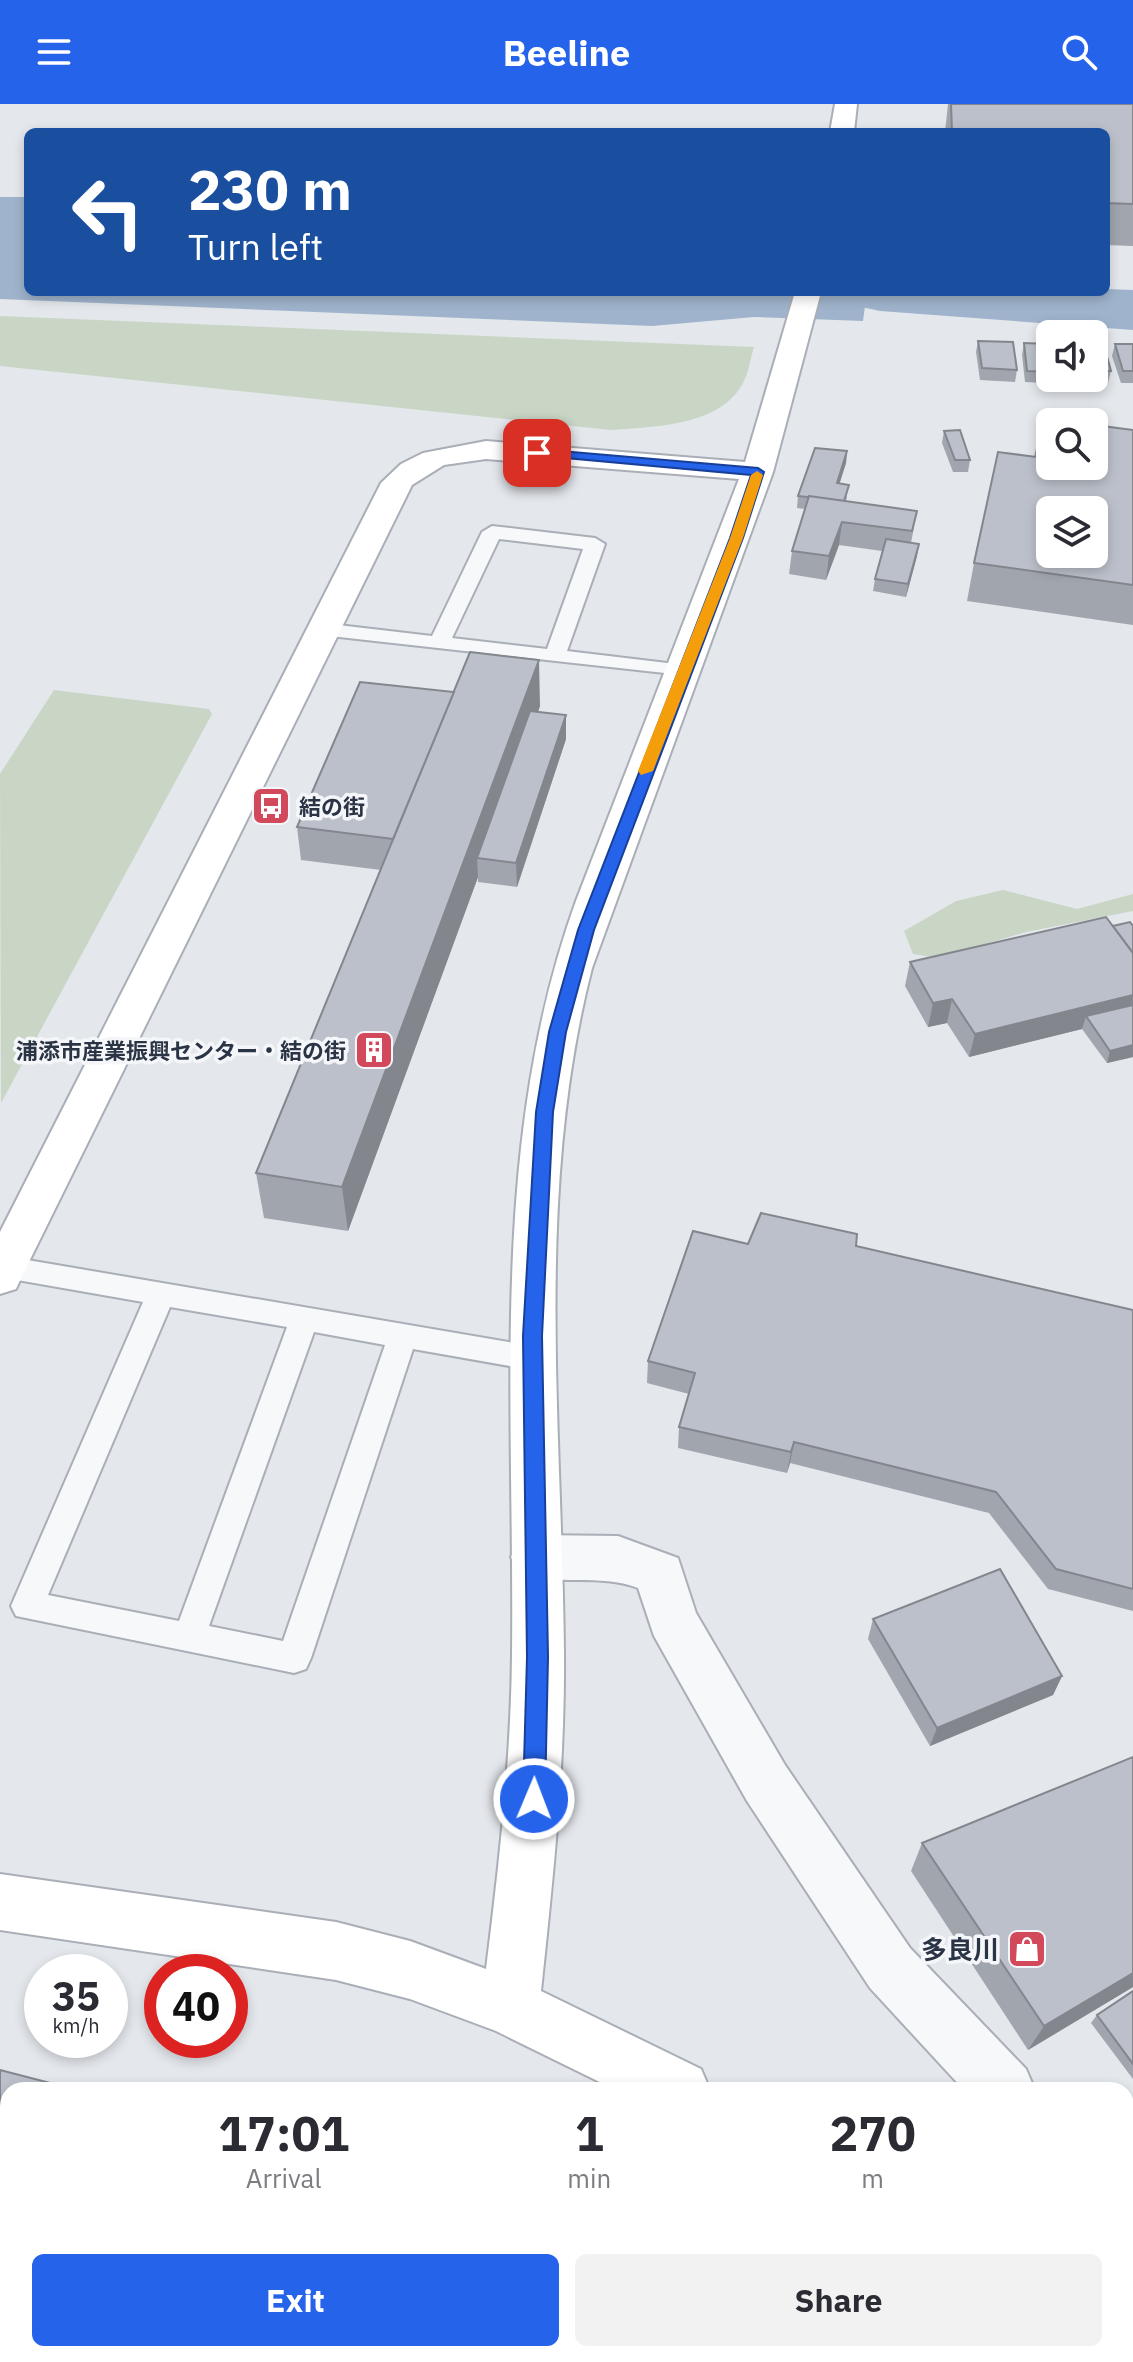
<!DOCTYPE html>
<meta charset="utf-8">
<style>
:root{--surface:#fff;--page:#f2f2f3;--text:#2b2b33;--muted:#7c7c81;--accent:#2563eb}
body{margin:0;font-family:"IBM Plex Sans","Noto Sans JP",sans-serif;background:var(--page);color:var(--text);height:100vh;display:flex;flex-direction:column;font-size:30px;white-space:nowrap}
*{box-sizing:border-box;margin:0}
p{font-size:26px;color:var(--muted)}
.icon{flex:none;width:44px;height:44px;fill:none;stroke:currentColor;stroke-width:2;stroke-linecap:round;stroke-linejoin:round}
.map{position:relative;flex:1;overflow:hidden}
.sheet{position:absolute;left:0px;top:1978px;width:1134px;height:280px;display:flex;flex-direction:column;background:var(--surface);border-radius:24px 24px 0 0;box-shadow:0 4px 12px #0003}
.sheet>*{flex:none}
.guide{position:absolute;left:24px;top:24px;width:1086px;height:168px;border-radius:12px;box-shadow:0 4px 12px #0003;background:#1a4fa0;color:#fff;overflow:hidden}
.buttons{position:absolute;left:1036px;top:216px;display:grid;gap:16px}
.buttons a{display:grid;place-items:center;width:72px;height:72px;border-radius:12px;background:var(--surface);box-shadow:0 4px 12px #0003;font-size:40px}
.speed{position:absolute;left:24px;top:1850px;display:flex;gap:16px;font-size:40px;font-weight:700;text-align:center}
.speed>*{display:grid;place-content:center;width:104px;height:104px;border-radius:50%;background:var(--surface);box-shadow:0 4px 12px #0003;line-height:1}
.speed small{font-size:20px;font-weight:400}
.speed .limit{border:12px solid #d22;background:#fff;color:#111}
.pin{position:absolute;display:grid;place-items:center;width:68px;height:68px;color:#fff;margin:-34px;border-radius:16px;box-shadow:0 4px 12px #0006}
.me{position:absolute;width:88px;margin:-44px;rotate:1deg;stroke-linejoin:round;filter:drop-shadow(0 0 6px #0008)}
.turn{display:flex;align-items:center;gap:28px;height:168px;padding:0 32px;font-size:36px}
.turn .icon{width:104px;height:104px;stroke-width:2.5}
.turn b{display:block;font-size:56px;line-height:68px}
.eta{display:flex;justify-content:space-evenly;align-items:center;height:136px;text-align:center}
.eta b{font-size:48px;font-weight:800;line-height:56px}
.primary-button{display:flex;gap:16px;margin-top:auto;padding:16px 32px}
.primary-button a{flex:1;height:92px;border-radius:12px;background:var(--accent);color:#fff;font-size:32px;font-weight:800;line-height:92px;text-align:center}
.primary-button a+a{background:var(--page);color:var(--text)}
header{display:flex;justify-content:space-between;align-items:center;height:104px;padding:0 32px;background:var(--accent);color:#fff;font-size:36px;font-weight:800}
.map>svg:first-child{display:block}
.green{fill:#c9d6c5}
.water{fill:#9fb4cc}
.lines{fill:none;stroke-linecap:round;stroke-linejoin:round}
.river{fill:#9fb4cc;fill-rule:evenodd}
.lane-casing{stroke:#a9aeb7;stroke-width:4}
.street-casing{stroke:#a9aeb7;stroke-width:4}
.secondary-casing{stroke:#a9aeb7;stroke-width:4}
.lane{fill:#f7f8fa;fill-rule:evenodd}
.street{fill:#f7f8fa;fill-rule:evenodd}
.secondary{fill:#fff;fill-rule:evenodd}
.wall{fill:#a1a5ae}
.shaded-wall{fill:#83868d}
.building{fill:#bbc0ca;stroke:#83868d;stroke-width:2;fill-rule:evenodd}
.route{fill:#2563eb;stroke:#184099;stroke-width:2}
.slow{fill:#f59e0b}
.labels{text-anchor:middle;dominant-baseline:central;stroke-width:7;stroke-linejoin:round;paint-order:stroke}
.poi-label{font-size:22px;font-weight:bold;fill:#2b3445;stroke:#f4f6f9;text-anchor:start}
.near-poi-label{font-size:26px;font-weight:bold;fill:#2b3445;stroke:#f4f6f9;text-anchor:end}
</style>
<header><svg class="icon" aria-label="menu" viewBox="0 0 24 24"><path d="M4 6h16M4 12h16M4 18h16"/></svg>Beeline<svg class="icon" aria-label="search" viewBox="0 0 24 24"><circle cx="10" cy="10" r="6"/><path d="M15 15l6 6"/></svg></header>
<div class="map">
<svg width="1133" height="2258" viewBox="0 0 1133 2258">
<rect width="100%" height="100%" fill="#e4e7ec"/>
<g class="green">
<path d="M 0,212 L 754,243 C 750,256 748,273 740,284 C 716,322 651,323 611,326 L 0,262 Z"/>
<polygon points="54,586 209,605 212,610 1,999 0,670"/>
<polygon points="1003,786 1077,805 1133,790 1133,807 1026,828 938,854 913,850 904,827 956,797"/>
</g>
<polygon class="water" points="0,93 28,93 28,188 867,188 863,217 754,213 652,222 0,195"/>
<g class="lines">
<polygon class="river" points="1106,185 1133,186 1133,226 880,207 857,202 848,188 1106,188"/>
<defs>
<g id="lane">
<path d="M 492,422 L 595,434 L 605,440 L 567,547 L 684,561 L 695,567 L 692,572 L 321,531 L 311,525 L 321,519 L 432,532 L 482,428 ZM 499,435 L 583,445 L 547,545 L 452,534 Z"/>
<path d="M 4,1152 L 532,1242 L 542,1245 L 547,1254 L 542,1263 L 532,1266 L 413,1245 L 311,1554 L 306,1565 L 294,1569 L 16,1512 L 11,1502 L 143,1198 L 0,1173 L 0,1153 ZM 170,1203 L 287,1223 L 179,1517 L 48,1491 ZM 314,1228 L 385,1241 L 283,1537 L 209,1522 Z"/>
</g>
<path id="street" d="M 536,1431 L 618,1432 L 678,1454 L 696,1509 L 785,1661 L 910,1844 L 1026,1965 L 1035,1986 L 964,1986 L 870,1884 L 747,1697 L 654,1532 L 638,1484 C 599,1469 557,1483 518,1469 L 511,1453 L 518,1437 Z"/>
<g id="secondary">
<polygon points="835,0 857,0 854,28 830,28"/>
<path d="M 795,188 L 821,188 L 773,368 L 592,864 C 534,1088 562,1322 564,1550 C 565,1663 553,1775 541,1887 L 701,1965 L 710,1986 L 616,1986 L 496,1927 L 410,1895 L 336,1876 L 0,1826 L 0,1770 L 336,1818 L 410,1837 L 486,1865 C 499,1761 511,1656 512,1551 C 515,1298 488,1040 576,797 L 739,375 L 486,355 L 444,361 L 412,381 L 22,1172 L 16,1185 L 0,1190 L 0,1128 L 381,379 L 401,360 L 423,349 L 486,337 L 745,358 Z"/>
<polygon points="1126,2226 1133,2230 1133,2258 1077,2258 1073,2250 1126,2250"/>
</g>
</defs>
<use href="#lane" class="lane-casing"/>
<use href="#street" class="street-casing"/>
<use href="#secondary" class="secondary-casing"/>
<use href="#lane" class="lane"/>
<use href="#street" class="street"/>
<use href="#secondary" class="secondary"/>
</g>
<g class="wall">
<polygon points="948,0 1133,0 1133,142 1106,141 1106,28 945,28"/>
<polygon points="978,237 1017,266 1015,278 980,276 976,248"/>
<polygon points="1094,238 1111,267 1108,279 1074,277 1073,274 1094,274"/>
<polygon points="1024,239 1050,240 1050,274 1062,274 1061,280 1025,278 1022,251"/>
<polygon points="1115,240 1133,240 1133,279 1121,279 1112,252"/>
<polygon points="1042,316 1133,326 1133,521 967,497 974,459 1034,353"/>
<polygon points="944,327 970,356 968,368 953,368 942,339"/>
<polygon points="847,347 846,359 839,380 847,393 846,397 917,407 911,439 917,452 906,493 873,487 875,475 882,447 839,441 826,476 789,470 792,447 805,405 797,404 798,392"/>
<polygon points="540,602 538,608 566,635 517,783 478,778 478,773 348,1127 264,1114 256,1069 381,766 301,756 297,723"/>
<polygon points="1113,822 1133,822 1133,953 1107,959 1082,925 969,953 947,919 928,923 905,882 910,858"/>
<polygon points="748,1140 856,1142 1133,1206 1133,1507 1048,1485 989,1409 790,1359 787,1369 678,1344 679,1323 689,1290 647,1279 648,1257"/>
<polygon points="873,1515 1062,1572 1053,1591 930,1642 868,1535"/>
<polygon points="1133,1653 1133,1883 1028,1946 911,1767 922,1739"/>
<polygon points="1133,1887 1133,1975 1091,1919 1097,1911"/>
</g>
<g class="shaded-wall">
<polygon points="847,347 846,359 836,391 837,379"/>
<polygon points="842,418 839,441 826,476 829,452"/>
<polygon points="919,440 917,452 906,493 908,480"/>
<polygon points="539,556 540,602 484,755 477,754 478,773 348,1127 342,1083"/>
<polygon points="566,611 566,635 517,783 516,759"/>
<polygon points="1133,891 1133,913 1086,912 1082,925 969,953 975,930"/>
<polygon points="952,895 947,919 928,923 933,899"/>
<polygon points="1133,941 1133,953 1107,959 1110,947"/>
<polygon points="794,1338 790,1359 787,1369 791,1348"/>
<polygon points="1062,1572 1053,1591 930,1642 937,1624"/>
<polygon points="1133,1869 1133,1883 1028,1946 1044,1922"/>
<polygon points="64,2250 93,2250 90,2258 61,2258"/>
</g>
<g class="building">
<polygon points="951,0 1133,0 1133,100 1106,99 1106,28 952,28"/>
<polygon points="978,237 1013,238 1017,266 982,264"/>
<polygon points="1094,238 1103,238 1111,267 1094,266"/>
<polygon points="1024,239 1050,240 1050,268 1027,267"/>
<polygon points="1115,240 1133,240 1133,267 1123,267"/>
<path d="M 1042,316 L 1061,318 L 1050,318 L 1050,362 L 1094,362 L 1094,321 L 1133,326 L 1133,481 L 974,459 L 998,348 L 1036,353 ZM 1050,406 L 1094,406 L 1094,450 L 1050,450 Z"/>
<polygon points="960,326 970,356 955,356 944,327"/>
<polygon points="815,344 847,347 837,379 849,381 844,397 798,392"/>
<polygon points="809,392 917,407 912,427 842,418 829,452 792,447"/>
<polygon points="886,435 919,440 908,480 875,475"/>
<polygon points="470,548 539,556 342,1083 256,1069"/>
<polygon points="360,578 454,588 393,735 297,723"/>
<polygon points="530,607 566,611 516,759 477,754"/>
<polygon points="1106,813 1133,849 1133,891 975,930 952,895 933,899 910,858"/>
<polygon points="1130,818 1133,822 1133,849 1113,822"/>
<polygon points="1133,901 1133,941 1110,947 1086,912"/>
<polygon points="761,1109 857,1130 856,1142 1133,1206 1133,1485 1056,1465 996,1388 794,1338 791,1348 679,1323 695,1269 648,1257 693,1127 748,1140"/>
<polygon points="1000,1465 1062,1572 937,1624 873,1515"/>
<polygon points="1133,1653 1133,1869 1044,1922 922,1739"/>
<polygon points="1133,1887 1133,1960 1097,1911"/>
<polygon points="0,1966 77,1986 8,1986 8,2250 64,2250 61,2258 0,2258"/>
</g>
<polygon class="route" points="537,345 758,364 764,368 743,434 594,826 566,928 553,1008 542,1232 548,1553 545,1695 542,1703 534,1706 526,1703 523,1695 527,1553 523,1232 536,1008 549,928 578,826 730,434 751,371 533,351 533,346"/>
<polygon class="slow" points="757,367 763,371 743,434 653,667 641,671 638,667 730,434 751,371"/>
<defs>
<symbol id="bus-square" viewBox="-11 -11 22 22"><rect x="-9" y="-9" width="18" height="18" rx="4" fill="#d1495b" stroke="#f4f6f9"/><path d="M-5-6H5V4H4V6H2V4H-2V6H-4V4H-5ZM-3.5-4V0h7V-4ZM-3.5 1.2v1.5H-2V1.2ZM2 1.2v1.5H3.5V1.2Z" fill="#fff"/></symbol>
<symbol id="building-square" viewBox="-11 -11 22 22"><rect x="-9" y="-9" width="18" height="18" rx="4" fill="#d1495b" stroke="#f4f6f9"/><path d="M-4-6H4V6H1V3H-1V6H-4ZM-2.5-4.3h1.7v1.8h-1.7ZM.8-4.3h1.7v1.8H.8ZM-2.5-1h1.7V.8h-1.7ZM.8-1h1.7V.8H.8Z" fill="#fff"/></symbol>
<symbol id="shop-square" viewBox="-11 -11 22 22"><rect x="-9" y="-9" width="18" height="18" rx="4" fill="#d1495b" stroke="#f4f6f9"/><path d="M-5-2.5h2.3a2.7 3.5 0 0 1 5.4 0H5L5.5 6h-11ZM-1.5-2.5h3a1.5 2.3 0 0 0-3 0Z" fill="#fff"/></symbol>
</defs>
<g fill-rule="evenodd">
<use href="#bus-square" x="249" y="680" width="44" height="44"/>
<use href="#building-square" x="352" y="924" width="44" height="44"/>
<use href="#shop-square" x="1005" y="1823" width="44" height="44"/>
</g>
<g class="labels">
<g class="poi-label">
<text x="299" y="702">結の街</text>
<text x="346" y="946" text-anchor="end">浦添市産業振興センター・結の街</text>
</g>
<g class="near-poi-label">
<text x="999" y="1845">多良川</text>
</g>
</g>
</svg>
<div class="buttons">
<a><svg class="icon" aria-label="sound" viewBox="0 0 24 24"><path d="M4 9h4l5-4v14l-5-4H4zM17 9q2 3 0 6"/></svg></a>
<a><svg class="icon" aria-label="search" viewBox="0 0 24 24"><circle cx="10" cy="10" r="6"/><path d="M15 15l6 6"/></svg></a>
<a><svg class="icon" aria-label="layers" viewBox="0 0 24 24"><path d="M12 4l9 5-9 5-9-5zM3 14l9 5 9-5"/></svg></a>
</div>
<div class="speed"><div>35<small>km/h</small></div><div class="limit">40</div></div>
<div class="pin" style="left:537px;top:349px;background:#d93025"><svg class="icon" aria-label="arrive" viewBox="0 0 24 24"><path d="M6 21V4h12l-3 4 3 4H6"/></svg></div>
<svg class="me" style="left:534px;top:1695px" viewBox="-20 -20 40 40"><circle r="17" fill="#2563eb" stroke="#fff" stroke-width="3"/><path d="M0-11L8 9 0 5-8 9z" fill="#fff"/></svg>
<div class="guide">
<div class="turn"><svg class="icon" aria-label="left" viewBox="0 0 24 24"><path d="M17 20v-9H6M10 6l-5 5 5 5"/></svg><div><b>230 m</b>Turn left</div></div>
</div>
<section class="sheet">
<div class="eta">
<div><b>17:01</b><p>Arrival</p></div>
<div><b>1</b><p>min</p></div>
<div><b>270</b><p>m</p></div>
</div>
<div class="primary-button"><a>Exit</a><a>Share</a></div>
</section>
</div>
